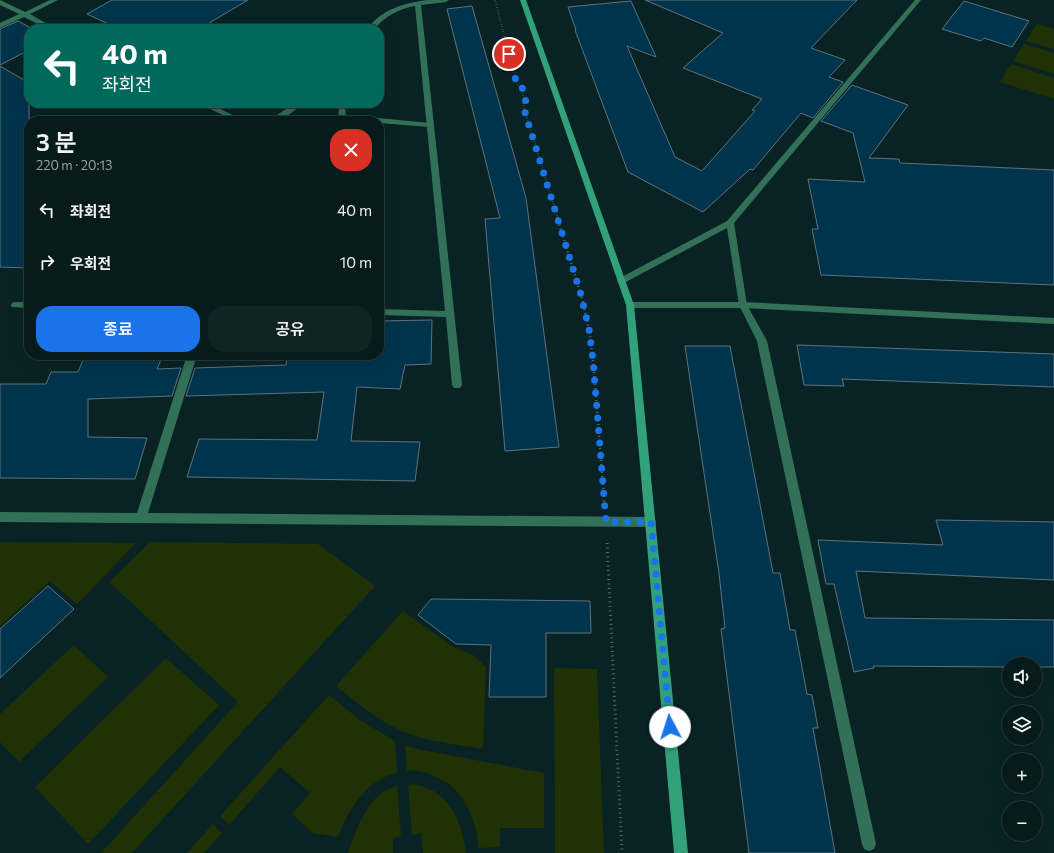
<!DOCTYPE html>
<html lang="ko">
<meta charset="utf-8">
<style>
:root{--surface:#071a1c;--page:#102325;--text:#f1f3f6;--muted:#98a1a3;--line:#28383b;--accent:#1a73e8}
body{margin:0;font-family:Commissioner,"Noto Sans KR",sans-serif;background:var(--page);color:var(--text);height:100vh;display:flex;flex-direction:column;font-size:15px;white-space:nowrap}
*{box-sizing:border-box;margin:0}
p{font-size:13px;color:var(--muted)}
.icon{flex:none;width:22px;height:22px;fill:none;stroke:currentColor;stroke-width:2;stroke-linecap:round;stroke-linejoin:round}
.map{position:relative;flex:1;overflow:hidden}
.details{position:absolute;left:24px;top:116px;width:360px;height:244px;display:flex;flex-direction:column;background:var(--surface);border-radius:16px;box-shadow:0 4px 16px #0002,0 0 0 1px var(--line)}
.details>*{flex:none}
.top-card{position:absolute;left:24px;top:24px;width:360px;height:84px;border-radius:16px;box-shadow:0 4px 16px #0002,0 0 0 1px var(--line);background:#00695c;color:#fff;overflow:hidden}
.buttons{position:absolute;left:1002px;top:657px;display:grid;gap:8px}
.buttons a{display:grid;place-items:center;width:40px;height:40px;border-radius:50%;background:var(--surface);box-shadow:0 4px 16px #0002,0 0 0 1px var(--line);font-size:20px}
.pin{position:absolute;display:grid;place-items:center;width:34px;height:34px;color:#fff;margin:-17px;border:2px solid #fff;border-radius:50%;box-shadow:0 1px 4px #0007}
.me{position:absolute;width:44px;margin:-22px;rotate:355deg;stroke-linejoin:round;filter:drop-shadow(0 0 3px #0008)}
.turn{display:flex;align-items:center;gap:14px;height:84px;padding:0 12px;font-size:18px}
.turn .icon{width:52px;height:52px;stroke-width:2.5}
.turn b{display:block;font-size:28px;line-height:34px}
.round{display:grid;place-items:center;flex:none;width:42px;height:42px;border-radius:16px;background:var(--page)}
.headline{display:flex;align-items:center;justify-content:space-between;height:68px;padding:0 12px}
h1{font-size:24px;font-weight:600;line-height:30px}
.button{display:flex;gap:8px;margin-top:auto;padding:8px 12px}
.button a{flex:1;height:46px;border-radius:16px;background:var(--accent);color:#fff;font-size:16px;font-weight:600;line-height:46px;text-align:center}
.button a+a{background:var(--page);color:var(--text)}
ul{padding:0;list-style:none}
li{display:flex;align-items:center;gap:12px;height:52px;padding:0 12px}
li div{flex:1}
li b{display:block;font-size:15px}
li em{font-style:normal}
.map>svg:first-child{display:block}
.green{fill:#1f3105}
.building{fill:#00344c;stroke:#5d727e}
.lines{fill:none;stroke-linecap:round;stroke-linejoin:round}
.path-far2{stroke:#546a6b;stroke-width:2;stroke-dasharray:0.5 2;stroke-linecap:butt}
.path-far1{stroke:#546a6b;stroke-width:2.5;stroke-dasharray:1 3;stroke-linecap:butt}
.path{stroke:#546a6b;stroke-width:3;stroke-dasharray:1 3.5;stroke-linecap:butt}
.service{fill:#327158;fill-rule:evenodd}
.minor{fill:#327158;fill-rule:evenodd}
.tertiary{fill:#327158;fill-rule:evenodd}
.secondary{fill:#32a078;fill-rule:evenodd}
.route{stroke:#1a73e8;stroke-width:7;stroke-dasharray:0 12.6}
</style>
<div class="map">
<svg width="1054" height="853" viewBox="0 0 1054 853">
<rect width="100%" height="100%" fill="#092325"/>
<g class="green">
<polygon points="1037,24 1054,29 1054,49 1026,41"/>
<polygon points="1024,44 1054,53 1054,74 1013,61"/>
<polygon points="1011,64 1054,78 1054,99 1000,82"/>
<polygon points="0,542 136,543 77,604 50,581 0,626"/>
<polygon points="150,542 318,544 375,586 132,853 101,853 238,702 109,582"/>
<path d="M 403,611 L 453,647 L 473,655 L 486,667 L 483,749 C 456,744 427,742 402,731 C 378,721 357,702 336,686 Z"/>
<polygon points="74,645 108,677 19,762 0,742 0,714"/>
<polygon points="166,658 219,705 88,844 35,787"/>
<polygon points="554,668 597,669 604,853 555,853"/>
<path d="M 329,695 L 360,720 L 395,741 L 397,773 C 366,779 348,811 338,837 L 313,833 L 292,814 L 310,793 L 280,767 L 229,825 L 220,816 Z"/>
<path d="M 405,745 L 417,749 L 544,773 L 544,828 L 500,828 L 500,847 L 478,848 C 479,827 465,795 448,783 C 444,780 438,778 434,776 C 425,772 416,769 407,771 Z"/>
<path d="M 411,784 C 448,788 462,820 466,853 L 423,853 L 421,833 L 412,835 L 408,785 Z"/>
<path d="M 397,786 L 401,836 L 393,838 L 393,853 L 348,853 C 357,828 368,793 397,786 Z"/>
<polygon points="213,824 222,833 204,853 187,853"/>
</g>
<g class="building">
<polygon points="112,0 248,0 199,29 119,29 87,14"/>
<polygon points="645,0 857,0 811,48 845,60 829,77 843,82 813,118 801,113 753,170 750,169 703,212 628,172 575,30 576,30 568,7 631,1 656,57 627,46 675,157 702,171 755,111 752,110 762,99 683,68 723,33"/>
<polygon points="964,1 1029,21 1012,47 984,38 981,41 942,29"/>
<polygon points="472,6 526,198 559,447 505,451 485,219 500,218 447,9"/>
<polygon points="18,21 29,27 29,50 0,65 0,29"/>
<polygon points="0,66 29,83 29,268 0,267"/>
<polygon points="852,85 908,105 869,158 899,159 900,163 1054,170 1054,285 821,275 812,229 818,229 808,179 865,182 853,133 821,121"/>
<polygon points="432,320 431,364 405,365 400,389 357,387 351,441 420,442 415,481 187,477 199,439 317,440 324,392 186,396 195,368 286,365 288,355 379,355 379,321"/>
<polygon points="797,345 1054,354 1054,387 842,379 844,386 804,385"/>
<polygon points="685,346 730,346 773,573 780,573 790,630 795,630 807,694 812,695 818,728 813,728 835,853 749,853 721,629 725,628 719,573"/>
<polygon points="85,355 163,355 157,369 181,368 172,396 88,399 88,437 147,438 135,479 0,478 0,384 46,384 51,372 78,372"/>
<polygon points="936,520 1054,522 1054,580 856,571 865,618 1054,620 1054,667 1035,667 1035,664 1009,664 1009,667 873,666 874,668 854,672 834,584 826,584 818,540 943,545"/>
<polygon points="48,586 74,609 0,678 0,629"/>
<polygon points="431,599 590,601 591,633 546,633 546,697 489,697 491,645 456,644 418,615"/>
</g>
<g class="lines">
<polyline class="path-far2" points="495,0 516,81 523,94 524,109 558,218"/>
<polyline class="path-far1" points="557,217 581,295 589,329 593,360 604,497"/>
<g class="path">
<polyline points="604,496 604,502"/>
<polyline points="607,543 622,853"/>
</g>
<polygon class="service" points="339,109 345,109 346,115 430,123 434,125 430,127 379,123 379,121 342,119 338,117"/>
<g class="minor">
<polygon points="0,0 25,12 50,0 58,0 30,14 56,29 48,29 24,17 0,28 0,23 19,14 0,5"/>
<path d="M 428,0 L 449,0 L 446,2 L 421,5 L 462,385 L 460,388 L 454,388 L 452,385 L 446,317 L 379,315 L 379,309 L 445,311 L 415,6 C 398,9 386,16 374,29 L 367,29 C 382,9 404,3 428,0 Z"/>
<polygon points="915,0 921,0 734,223 747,305 767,341 876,844 874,849 869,851 864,849 862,844 757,341 739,305 727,228 624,283 618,283 617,281 618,279 727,221"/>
<polygon points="198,103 208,103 245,121 235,121"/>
<polygon points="295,103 304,103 282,120 268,121"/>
<polygon points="15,302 29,302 29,308 12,307 11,305 12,303"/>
<polygon points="187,355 197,355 148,513 651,517 655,519 656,522 655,525 651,527 0,522 0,512 137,513"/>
</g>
<polygon class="tertiary" points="630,302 743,302 1054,318 1054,324 743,308 630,308 626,305"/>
<polygon class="secondary" points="520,0 526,0 634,305 688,853 674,853 626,305"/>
</g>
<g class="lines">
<polyline class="route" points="509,54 516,81 522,87 526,102 524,109 581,295 589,329 593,360 606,522 651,522 670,727"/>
</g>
</svg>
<div class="buttons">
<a><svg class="icon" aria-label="sound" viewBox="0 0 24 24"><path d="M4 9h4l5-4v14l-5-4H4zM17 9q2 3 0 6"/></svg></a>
<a><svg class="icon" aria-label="layers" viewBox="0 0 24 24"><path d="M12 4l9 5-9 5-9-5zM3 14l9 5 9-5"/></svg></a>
<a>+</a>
<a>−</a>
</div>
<div class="pin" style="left:509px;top:54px;background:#d93025"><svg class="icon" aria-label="arrive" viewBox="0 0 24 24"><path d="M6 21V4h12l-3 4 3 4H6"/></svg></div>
<svg class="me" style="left:670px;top:727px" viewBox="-20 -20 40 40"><circle r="19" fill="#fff"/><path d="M0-13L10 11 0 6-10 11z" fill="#1a73e8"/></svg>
<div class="top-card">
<div class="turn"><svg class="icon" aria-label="left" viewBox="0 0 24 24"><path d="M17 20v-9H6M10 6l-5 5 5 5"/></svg><div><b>40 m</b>좌회전</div></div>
</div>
<section class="details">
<div class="headline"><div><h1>3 분</h1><p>220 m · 20:13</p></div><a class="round" style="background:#d93025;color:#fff"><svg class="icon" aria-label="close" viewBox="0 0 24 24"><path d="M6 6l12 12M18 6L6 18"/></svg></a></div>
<ul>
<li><svg class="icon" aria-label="left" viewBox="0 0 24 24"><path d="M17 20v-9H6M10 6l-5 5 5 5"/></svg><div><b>좌회전</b></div><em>40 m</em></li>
<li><svg class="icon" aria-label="right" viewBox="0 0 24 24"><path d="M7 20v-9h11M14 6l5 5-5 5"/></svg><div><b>우회전</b></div><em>10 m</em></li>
</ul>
<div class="button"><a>종료</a><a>공유</a></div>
</section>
</div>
